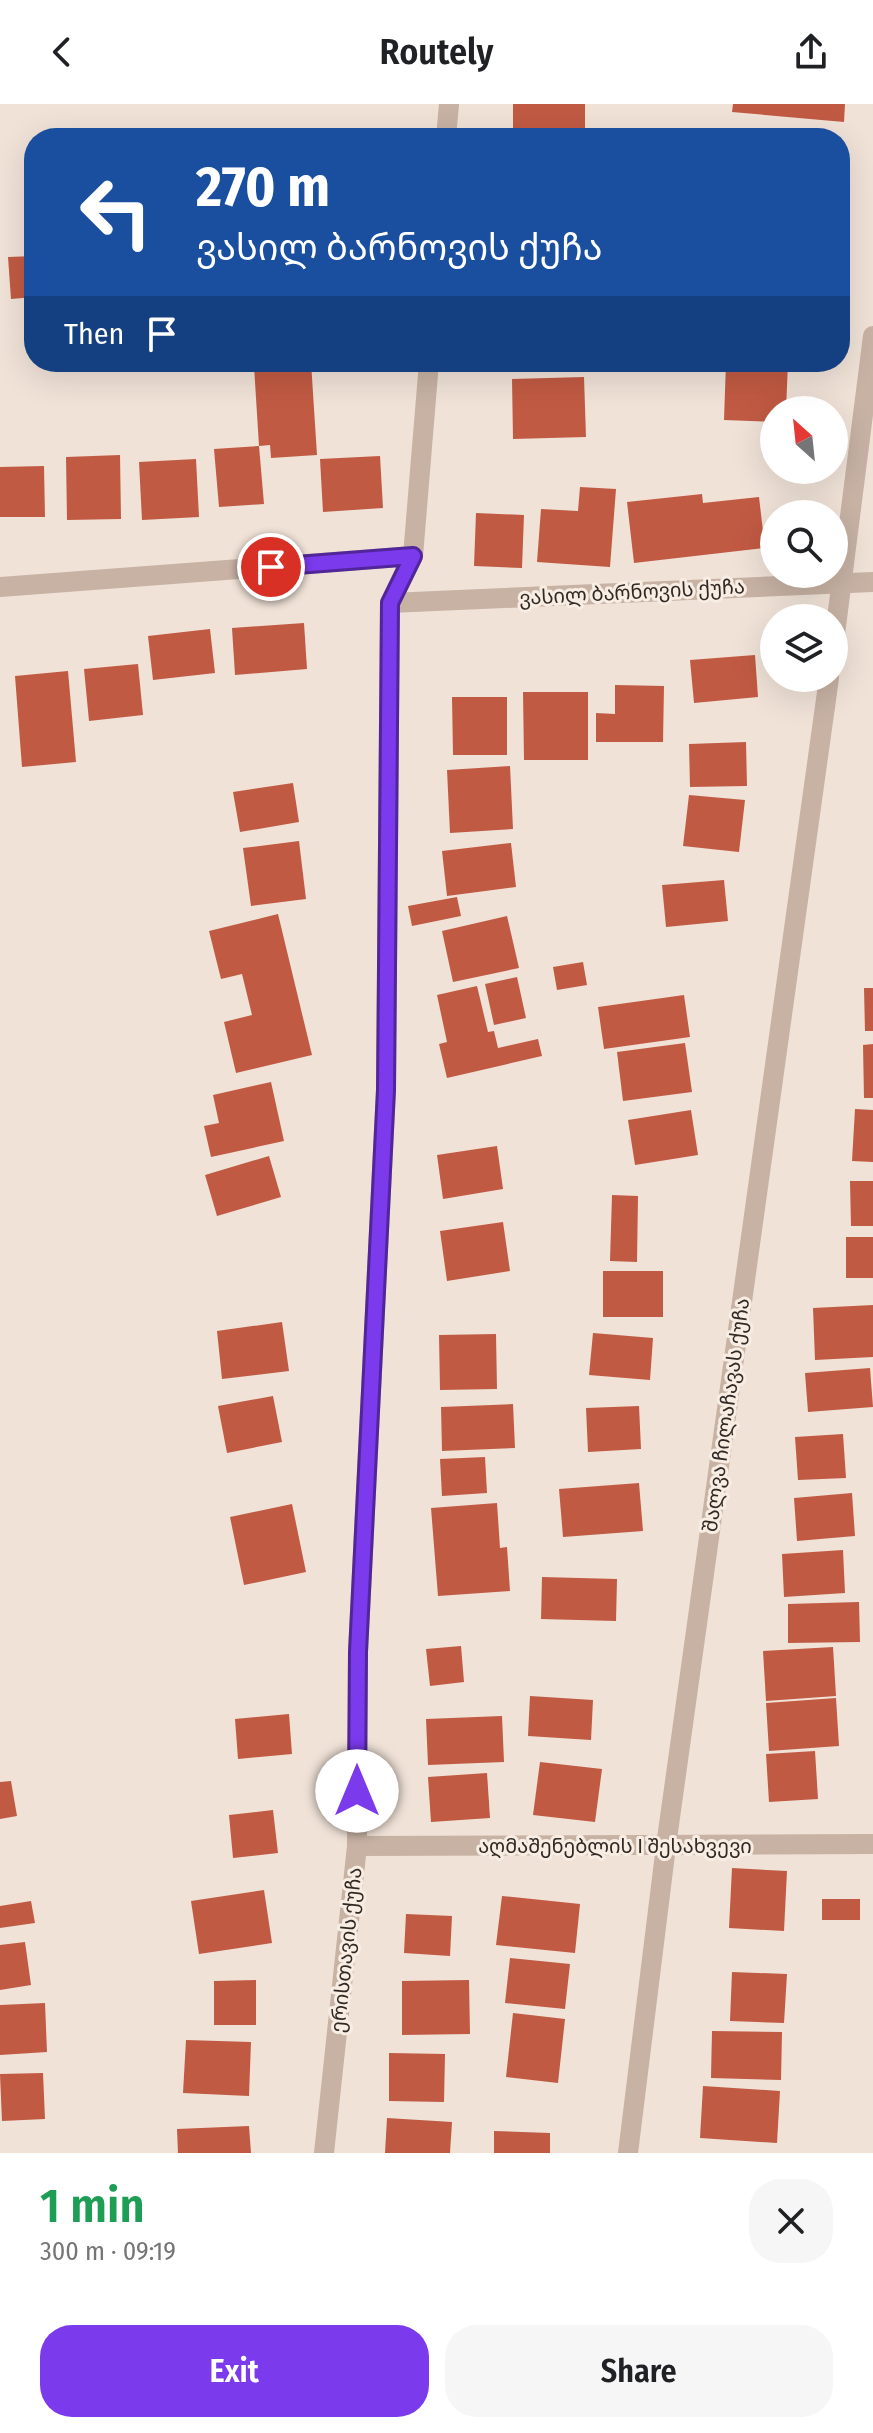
<!DOCTYPE html>
<meta charset="utf-8">
<style>
:root{--surface:#fff;--page:#f6f6f6;--text:#202124;--muted:#757577;--accent:#7c3aed}
body{margin:0;font-family:"Fira Sans Condensed","Noto Sans Georgian",sans-serif;background:var(--page);color:var(--text);height:100vh;display:flex;flex-direction:column;font-size:30px;white-space:nowrap}
*{box-sizing:border-box;margin:0}
p{font-size:26px;color:var(--muted)}
.icon{flex:none;width:44px;height:44px;fill:none;stroke:currentColor;stroke-width:2;stroke-linecap:round;stroke-linejoin:round}
.map{position:relative;height:2049px;overflow:hidden}
.panel{display:flex;flex-direction:column;background:var(--surface);flex:1}
.panel>*{flex:none}
.banner{position:absolute;left:24px;top:24px;width:826px;height:244px;border-radius:32px;box-shadow:0 8px 32px #0002;background:#1a4fa0;color:#fff;overflow:hidden}
.needle{width:52px;rotate:333deg}
.fabs{position:absolute;left:760px;top:292px;display:grid;gap:16px}
.fabs a{display:grid;place-items:center;width:88px;height:88px;border-radius:50%;background:var(--surface);box-shadow:0 8px 32px #0002;font-size:40px}
.pin{position:absolute;display:grid;place-items:center;width:68px;height:68px;color:#fff;margin:-34px;border:4px solid #fff;border-radius:50%;box-shadow:0 2px 8px #0007}
.me{position:absolute;width:88px;margin:-44px;rotate:0deg;stroke-linejoin:round;filter:drop-shadow(0 0 6px #0008)}
.turn{display:flex;align-items:center;gap:28px;height:168px;padding:0 40px;font-size:36px}
.turn .icon{width:104px;height:104px;stroke-width:2.5}
.turn b{display:block;font-size:56px;line-height:68px}
.then{display:flex;align-items:center;height:76px;padding:0 40px;background:#0003;gap:16px;font-size:30px}
.round{display:grid;place-items:center;flex:none;width:84px;height:84px;border-radius:32px;background:var(--page)}
.summary{display:flex;align-items:center;justify-content:space-between;height:136px;padding:0 40px}
h1{font-size:48px;font-weight:600;line-height:60px;color:#1e9e55}
.primary-button{display:flex;gap:16px;margin-top:auto;padding:16px 40px}
.primary-button a{flex:1;height:92px;border-radius:32px;background:var(--accent);color:#fff;font-size:32px;font-weight:600;line-height:92px;text-align:center}
.primary-button a+a{background:var(--page);color:var(--text)}
header{display:flex;justify-content:space-between;align-items:center;height:104px;padding:0 40px;background:var(--surface);font-size:36px;font-weight:600}
.map>svg:first-child{display:block}
.building{fill:#c15a43}
.lines{fill:none;stroke-linecap:round;stroke-linejoin:round}
.minor{stroke:#c7b2a4;stroke-width:20}
.route-casing{stroke:#51269a;stroke-width:20}
.route{stroke:#7c3aed;stroke-width:14}
.labels{text-anchor:middle;dominant-baseline:central;stroke-width:6;stroke-linejoin:round;paint-order:stroke}
.street-label{font-size:20px;fill:#322925;stroke:#f8ede3}
</style>
<header><svg class="icon" aria-label="back" viewBox="0 0 24 24"><path d="M15 5l-7 7 7 7"/></svg>Routely<svg class="icon" aria-label="share" viewBox="0 0 24 24"><path d="M12 15V3M7 8l5-5 5 5M5 13v7h14v-7"/></svg></header>
<div class="map">
<svg width="873" height="2049" viewBox="0 0 873 2049">
<rect width="100%" height="100%" fill="#f0e2d7"/>
<g class="building">
<rect x="513" y="0" width="72" height="34"/>
<polygon points="733,0 845,0 844,18 732,8"/>
<polygon points="34,152 34,193 11,195 8,153"/>
<polygon points="311,258 317,351 271,354 270,341 259,342 254,262"/>
<polygon points="512,258 567,258 567,260 513,265"/>
<polygon points="726,258 788,258 786,306 774,306 774,318 724,316"/>
<polygon points="584,273 586,333 513,335 512,275"/>
<polygon points="259,342 264,400 219,403 214,345"/>
<polygon points="120,351 121,415 67,416 66,353"/>
<polygon points="380,352 383,404 323,408 320,355"/>
<polygon points="196,355 199,413 142,416 139,358"/>
<polygon points="44,362 45,413 0,413 0,363"/>
<polygon points="580,383 616,385 610,463 537,458 541,405 578,407"/>
<polygon points="702,390 703,399 759,393 765,444 634,459 627,398"/>
<polygon points="476,409 524,411 522,464 474,462"/>
<polygon points="304,519 307,565 235,571 232,524"/>
<polygon points="210,525 215,569 153,576 148,532"/>
<polygon points="755,551 758,593 694,599 690,556"/>
<polygon points="138,560 143,611 89,617 84,565"/>
<polygon points="68,567 76,658 22,663 15,572"/>
<polygon points="615,581 664,582 663,638 596,638 596,609 615,610"/>
<polygon points="523,588 588,588 588,656 524,656"/>
<polygon points="452,593 507,593 507,651 453,651"/>
<polygon points="746,638 747,682 690,683 689,640"/>
<polygon points="510,662 513,725 450,729 447,666"/>
<polygon points="293,679 299,718 240,728 233,688"/>
<polygon points="689,691 745,696 739,748 683,742"/>
<polygon points="299,737 306,795 251,802 243,744"/>
<polygon points="511,739 516,783 447,792 442,747"/>
<polygon points="724,776 728,817 666,823 662,781"/>
<polygon points="457,793 461,812 412,822 408,802"/>
<polygon points="278,810 312,951 236,969 224,918 252,911 242,870 221,875 209,827"/>
<polygon points="507,812 519,864 453,878 442,827"/>
<polygon points="583,858 587,881 557,886 553,863"/>
<polygon points="517,873 526,914 494,921 485,880"/>
<polygon points="477,882 488,928 494,927 498,944 538,935 542,952 447,974 439,940 447,938 437,891"/>
<polygon points="864,884 873,884 873,927 865,927"/>
<polygon points="684,891 690,933 604,945 598,903"/>
<polygon points="685,939 692,988 623,997 617,948"/>
<polygon points="873,940 873,994 864,994 863,941"/>
<polygon points="271,978 284,1037 211,1053 204,1022 219,1019 213,991"/>
<polygon points="855,1005 873,1006 873,1058 852,1057"/>
<polygon points="691,1006 698,1051 635,1061 628,1016"/>
<polygon points="497,1042 503,1085 443,1095 437,1051"/>
<polygon points="269,1052 281,1093 217,1112 205,1071"/>
<polygon points="850,1077 873,1077 873,1122 851,1122"/>
<polygon points="612,1091 638,1092 637,1158 610,1157"/>
<polygon points="503,1118 510,1167 447,1177 440,1127"/>
<rect x="846" y="1133" width="27" height="41"/>
<rect x="603" y="1167" width="60" height="46"/>
<polygon points="873,1201 873,1253 815,1256 813,1204"/>
<polygon points="282,1218 289,1267 222,1275 217,1227"/>
<polygon points="593,1229 653,1234 650,1276 589,1271"/>
<polygon points="496,1230 497,1285 440,1286 439,1231"/>
<polygon points="870,1264 873,1303 808,1308 805,1269"/>
<polygon points="273,1292 282,1338 227,1349 218,1302"/>
<polygon points="513,1300 515,1344 442,1347 441,1303"/>
<polygon points="639,1302 641,1345 588,1348 586,1304"/>
<polygon points="843,1330 846,1374 798,1376 795,1333"/>
<polygon points="485,1353 487,1389 442,1392 440,1355"/>
<polygon points="639,1379 643,1427 563,1433 559,1385"/>
<polygon points="852,1389 855,1432 797,1437 794,1394"/>
<polygon points="497,1399 500,1444 507,1443 510,1487 438,1492 431,1404"/>
<polygon points="292,1400 306,1468 244,1481 230,1413"/>
<polygon points="843,1446 845,1489 784,1493 782,1450"/>
<polygon points="542,1473 617,1475 616,1517 541,1515"/>
<polygon points="859,1498 860,1538 788,1539 788,1500"/>
<polygon points="461,1542 464,1578 430,1582 426,1545"/>
<polygon points="833,1543 836,1592 766,1597 763,1547"/>
<polygon points="530,1592 593,1596 591,1636 528,1632"/>
<polygon points="836,1594 839,1642 769,1647 766,1599"/>
<polygon points="289,1610 292,1650 238,1655 235,1615"/>
<polygon points="502,1612 504,1658 428,1661 426,1615"/>
<polygon points="815,1647 818,1695 769,1698 766,1650"/>
<polygon points="540,1658 602,1665 595,1718 533,1711"/>
<polygon points="487,1669 490,1714 431,1718 428,1673"/>
<polygon points="11,1677 17,1712 0,1715 0,1678"/>
<polygon points="273,1706 278,1749 233,1754 229,1711"/>
<polygon points="732,1764 787,1767 784,1827 729,1824"/>
<polygon points="264,1786 272,1839 199,1850 191,1797"/>
<polygon points="502,1792 580,1800 575,1849 496,1841"/>
<rect x="822" y="1795" width="38" height="21"/>
<polygon points="31,1797 35,1819 0,1824 0,1802"/>
<polygon points="406,1810 452,1812 450,1852 404,1849"/>
<polygon points="25,1838 31,1881 0,1886 0,1841"/>
<polygon points="510,1854 570,1860 565,1905 505,1899"/>
<polygon points="732,1868 787,1870 784,1919 730,1917"/>
<polygon points="256,1876 256,1921 214,1921 214,1877"/>
<polygon points="469,1876 470,1930 402,1931 402,1877"/>
<polygon points="45,1899 47,1948 0,1951 0,1901"/>
<polygon points="513,1909 565,1915 558,1979 506,1973"/>
<polygon points="712,1927 782,1928 781,1976 711,1974"/>
<polygon points="186,1936 251,1938 249,1992 183,1989"/>
<polygon points="389,1949 445,1950 444,1998 389,1997"/>
<polygon points="43,1969 45,2015 2,2017 0,1970"/>
<polygon points="703,1982 780,1987 777,2039 700,2034"/>
<polygon points="387,2014 452,2018 450,2049 385,2049"/>
<polygon points="249,2022 251,2049 178,2049 177,2025"/>
<polygon points="494,2027 550,2029 550,2049 494,2049"/>
</g>
<g class="lines">
<g class="minor">
<polyline points="446,34 449,0"/>
<polyline points="0,483 413,452"/>
<polyline points="390,499 873,478"/>
<polyline points="834,538 873,232"/>
<polyline points="357,1742 873,1740"/>
<polyline points="324,2049 357,1742 358,1548 386,986 390,499 413,452 429,258"/>
<polyline points="628,2049 666,1742 829,574"/>
</g>
</g>
<g class="lines">
<defs>
<polyline id="route" points="271,463 413,452 390,499 386,986 358,1548 357,1687"/>
</defs>
<use href="#route" class="route-casing"/>
<use href="#route" class="route"/>
</g>
<g class="labels">
<g class="street-label">
<text transform="translate(632 488) rotate(-3)">ვასილ ბარნოვის ქუჩა</text>
<text transform="translate(726 1311) rotate(-82)">შალვა ჩილაჩავას ქუჩა</text>
<text x="615" y="1742">აღმაშენებლის I შესახვევი</text>
<text transform="translate(346 1846) rotate(-84)">ერისთავის ქუჩა</text>
</g>
</g>
</svg>
<div class="fabs">
<a><svg class="needle" viewBox="-14 -14 28 28"><path d="M0-13l5 13h-10z" fill="#e53935"/><path d="M0 13l5-13h-10z" fill="#757577"/></svg></a>
<a><svg class="icon" aria-label="search" viewBox="0 0 24 24"><circle cx="10" cy="10" r="6"/><path d="M15 15l6 6"/></svg></a>
<a><svg class="icon" aria-label="layers" viewBox="0 0 24 24"><path d="M12 4l9 5-9 5-9-5zM3 14l9 5 9-5"/></svg></a>
</div>
<div class="pin" style="left:271px;top:463px;background:#d93025"><svg class="icon" aria-label="arrive" viewBox="0 0 24 24"><path d="M6 21V4h12l-3 4 3 4H6"/></svg></div>
<svg class="me" style="left:357px;top:1687px" viewBox="-20 -20 40 40"><circle r="19" fill="#fff"/><path d="M0-13L10 11 0 6-10 11z" fill="#7c3aed"/></svg>
<div class="banner">
<div class="turn"><svg class="icon" aria-label="left" viewBox="0 0 24 24"><path d="M17 20v-9H6M10 6l-5 5 5 5"/></svg><div><b>270 m</b>ვასილ ბარნოვის ქუჩა</div></div>
<div class="then">Then<svg class="icon" aria-label="arrive" viewBox="0 0 24 24"><path d="M6 21V4h12l-3 4 3 4H6"/></svg></div>
</div>
</div>
<section class="panel">
<div class="summary"><div><h1>1 min</h1><p>300 m · 09:19</p></div><a class="round"><svg class="icon" aria-label="close" viewBox="0 0 24 24"><path d="M6 6l12 12M18 6L6 18"/></svg></a></div>
<div class="primary-button"><a>Exit</a><a>Share</a></div>
</section>
